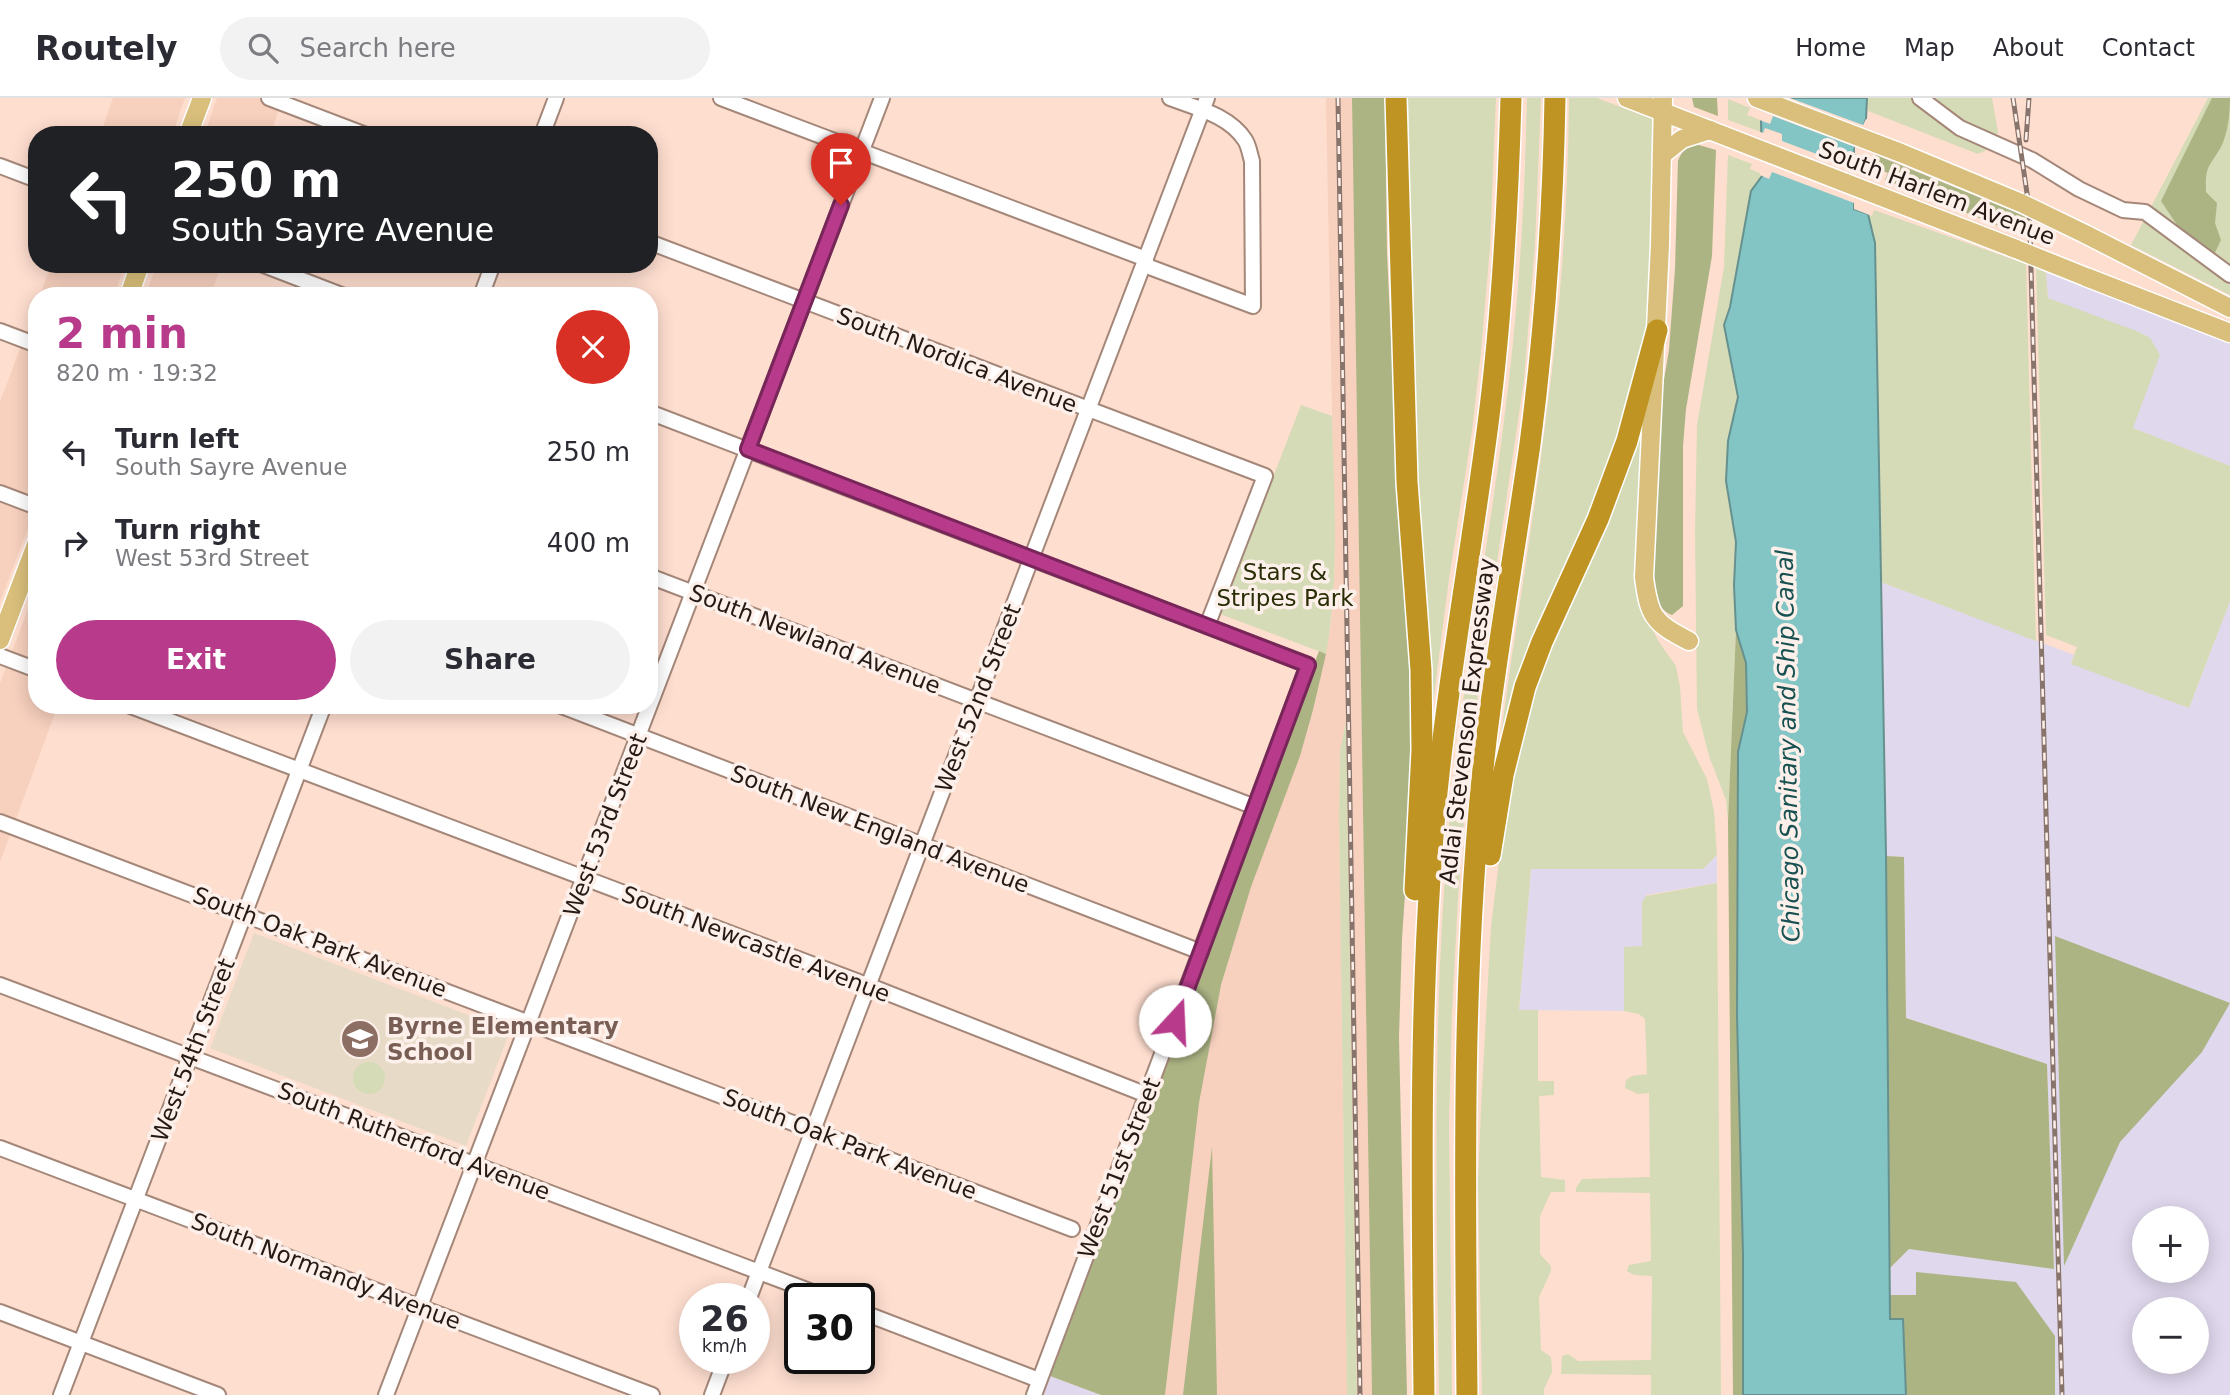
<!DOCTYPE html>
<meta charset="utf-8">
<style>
:root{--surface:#fff;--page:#f2f2f3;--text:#2b2b33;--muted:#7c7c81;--line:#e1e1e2;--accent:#b83b8b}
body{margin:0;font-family:"DejaVu Sans",sans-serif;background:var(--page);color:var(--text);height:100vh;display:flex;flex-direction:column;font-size:26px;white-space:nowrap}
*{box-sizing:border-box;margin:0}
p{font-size:23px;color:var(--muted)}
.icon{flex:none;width:38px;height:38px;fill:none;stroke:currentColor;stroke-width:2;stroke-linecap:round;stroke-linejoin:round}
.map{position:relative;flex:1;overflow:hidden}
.side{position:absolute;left:28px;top:189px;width:630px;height:427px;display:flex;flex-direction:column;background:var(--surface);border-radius:28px;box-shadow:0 4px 18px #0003}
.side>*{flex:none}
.top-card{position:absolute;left:28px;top:28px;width:630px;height:147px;border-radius:28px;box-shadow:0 4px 18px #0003;background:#202124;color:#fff;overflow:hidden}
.tools{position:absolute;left:2132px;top:1108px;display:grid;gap:14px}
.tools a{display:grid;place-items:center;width:77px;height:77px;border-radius:50%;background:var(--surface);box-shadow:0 4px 18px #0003;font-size:35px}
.speed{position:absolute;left:679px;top:1185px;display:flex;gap:14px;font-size:35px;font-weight:700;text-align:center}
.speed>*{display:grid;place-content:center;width:91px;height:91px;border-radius:50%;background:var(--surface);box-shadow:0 4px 18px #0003;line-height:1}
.speed small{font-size:18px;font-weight:400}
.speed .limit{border:4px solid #111;border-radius:10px;background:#fff;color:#111}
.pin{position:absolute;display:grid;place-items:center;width:60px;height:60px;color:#fff;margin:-72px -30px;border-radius:50% 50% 50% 0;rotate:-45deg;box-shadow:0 0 7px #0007}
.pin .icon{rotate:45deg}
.me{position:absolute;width:77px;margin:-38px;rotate:20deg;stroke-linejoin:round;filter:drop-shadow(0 0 5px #0008)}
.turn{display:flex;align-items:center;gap:24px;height:147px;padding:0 28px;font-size:32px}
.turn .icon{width:91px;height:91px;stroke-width:2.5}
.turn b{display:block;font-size:49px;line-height:60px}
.round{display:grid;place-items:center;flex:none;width:74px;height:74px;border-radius:37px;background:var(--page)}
.headline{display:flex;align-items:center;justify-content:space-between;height:119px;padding:0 28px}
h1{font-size:42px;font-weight:800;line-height:52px;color:var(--accent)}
.cta{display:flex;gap:14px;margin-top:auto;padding:14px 28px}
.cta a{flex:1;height:80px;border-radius:42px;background:var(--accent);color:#fff;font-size:28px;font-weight:800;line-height:80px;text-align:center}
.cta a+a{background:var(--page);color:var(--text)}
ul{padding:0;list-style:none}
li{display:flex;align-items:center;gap:21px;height:91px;padding:0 28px}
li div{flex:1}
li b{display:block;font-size:26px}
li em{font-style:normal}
header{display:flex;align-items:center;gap:42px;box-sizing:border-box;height:98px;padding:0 35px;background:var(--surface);border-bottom:2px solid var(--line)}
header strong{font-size:33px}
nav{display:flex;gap:38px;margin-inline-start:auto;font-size:24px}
.search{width:490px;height:63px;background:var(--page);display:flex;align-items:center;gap:18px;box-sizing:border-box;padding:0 24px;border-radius:38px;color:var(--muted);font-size:26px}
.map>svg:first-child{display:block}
.built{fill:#f7d0be}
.industrial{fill:#e0d8ed;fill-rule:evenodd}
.education{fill:#e7dac6}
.green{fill:#d5dbb6}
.forest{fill:#acb484}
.water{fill:#83c4c4;stroke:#66918f;stroke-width:2}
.pier{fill:#fedecf}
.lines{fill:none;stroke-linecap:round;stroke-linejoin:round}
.minor-casing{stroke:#a48779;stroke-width:18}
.major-casing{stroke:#fff;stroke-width:21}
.highway-casing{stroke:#fff;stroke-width:24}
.minor{stroke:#fff;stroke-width:14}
.major{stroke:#d9bf7b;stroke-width:18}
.highway{stroke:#c09423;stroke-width:21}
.rail-casing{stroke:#88746a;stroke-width:5}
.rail{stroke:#fdf0ea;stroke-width:2.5;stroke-dasharray:8;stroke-linecap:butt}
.major-bridge-casing{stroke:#fff;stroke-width:21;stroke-linecap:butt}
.major-bridge{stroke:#d9bf7b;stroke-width:18}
.route-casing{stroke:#78265a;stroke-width:18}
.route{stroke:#b83b8b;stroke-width:12}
.labels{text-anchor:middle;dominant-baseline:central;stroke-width:7;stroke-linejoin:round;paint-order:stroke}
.street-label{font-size:23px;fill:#241914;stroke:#fdf0ea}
.park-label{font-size:23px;fill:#2a2e07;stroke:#fdf0ea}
.education-label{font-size:23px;font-weight:bold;fill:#785e54;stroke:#fdf0ea;text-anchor:start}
.water-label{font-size:24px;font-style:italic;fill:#185152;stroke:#fdf0ea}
</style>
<header>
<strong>Routely</strong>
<div class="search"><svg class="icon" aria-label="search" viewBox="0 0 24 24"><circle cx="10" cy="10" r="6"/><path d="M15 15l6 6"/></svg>Search here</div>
<nav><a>Home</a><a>Map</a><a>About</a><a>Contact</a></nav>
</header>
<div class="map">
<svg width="2230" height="1297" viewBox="0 0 2230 1297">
<rect width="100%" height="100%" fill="#fedecf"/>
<g class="built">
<polygon points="113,0 185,0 172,37 100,37"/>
<polygon points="217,0 283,0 270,37 204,37"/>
<polygon points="1326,0 1352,0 1372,1297 1357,1297 1345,626 1340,653 1339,718 1347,1297 1165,1297 1199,1005 1210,938 1221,887 1251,789 1299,658 1313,612 1331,526 1335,467"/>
<polygon points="51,166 125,166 114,198 40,198"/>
<polygon points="157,166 222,166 210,198 145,198"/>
<polygon points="37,206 37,406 0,504 0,304"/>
<polygon points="37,487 37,607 58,607 0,764 0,585"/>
</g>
<g class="industrial">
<polygon points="2046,174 2230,242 2230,368 2132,330 2063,206 2048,200"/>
<path d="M 1881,484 L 2074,557 L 2071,565 L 2189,610 L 2230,503 L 2230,1297 L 2055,1297 L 2055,1238 L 1917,1174 L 1916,1197 L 1890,1197 L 1890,1170 L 1909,1150 L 2054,1170 L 2047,966 L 1906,920 L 1904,759 L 1886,758 ZM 2144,1120 L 2196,1120 L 2196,1172 L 2144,1172 ZM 2144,1211 L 2196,1211 L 2196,1264 L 2144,1264 Z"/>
<polygon points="1717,757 1717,785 1646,797 1642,849 1624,850 1624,913 1519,912 1531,771 1703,771"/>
<polygon points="1050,1278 1101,1297 1042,1297"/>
</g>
<polygon class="education" points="254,835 510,933 466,1048 210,950"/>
<g class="green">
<polygon points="1408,0 1496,0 1490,149 1481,253 1472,333 1449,481 1431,621 1429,620 1415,348"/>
<path d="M 1527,0 L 1541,0 L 1535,147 L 1524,282 L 1479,587 L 1466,698 L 1458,800 L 1452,915 L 1449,1024 L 1452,1297 L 1439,1297 C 1436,1103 1432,909 1450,715 C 1464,569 1493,426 1509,281 C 1520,187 1525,94 1527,0 Z"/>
<path d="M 1569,0 L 1597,0 L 1655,22 L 1656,107 L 1650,203 L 1644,240 L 1623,337 L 1505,638 L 1501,637 C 1515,529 1534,421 1547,312 C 1561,208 1568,104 1569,0 Z"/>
<polygon points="1867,0 1992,0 1998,34 1993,49 1978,56 1868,13"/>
<polygon points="2208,0 2230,0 2230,197 2131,147"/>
<polygon points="1728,1 1750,10 1747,17 1761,22 1761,34 1728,22"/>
<polygon points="1728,57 1752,66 1750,71 1760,75 1762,78 1751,94 1730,209 1724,227 1738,299 1728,343 1726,383 1736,444 1734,487 1736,532 1728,723 1726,702 1709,658 1697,611 1695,434 1697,327 1724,169"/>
<polygon points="1874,112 2026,166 2036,543 1881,484 1875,145 1868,116 1872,118"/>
<polygon points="2036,170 2046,174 2048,200 2139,234 2150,240 2160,257 2133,330 2230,368 2230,503 2189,610 2071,566 2077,549 2046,537"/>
<path d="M 1301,307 L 1332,318 C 1334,397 1340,477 1326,556 L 1220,516 Z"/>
<polygon points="1641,337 1647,339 1646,519 1659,544 1676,568 1680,589 1683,634 1707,681 1714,713 1717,757 1703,771 1531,771 1519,912 1538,912 1538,983 1554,983 1554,997 1539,998 1541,1079 1565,1082 1565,1094 1551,1094 1540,1118 1540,1156 1551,1168 1551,1173 1539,1199 1541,1252 1551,1259 1552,1274 1544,1291 1544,1297 1482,1297 1478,1085 1481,1010 1491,829 1506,705 1530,604 1562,523 1618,400"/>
<polygon points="1346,623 1357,1297 1347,1297 1339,718 1340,653"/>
<polygon points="1717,785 1721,1297 1651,1297 1651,1277 1561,1276 1562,1258 1568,1256 1578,1263 1651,1262 1652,1178 1634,1177 1627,1173 1629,1167 1651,1163 1650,1095 1576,1094 1576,1090 1582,1081 1650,1079 1649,995 1638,996 1625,990 1626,982 1632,978 1647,976 1645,921 1639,916 1624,913 1624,849 1642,848 1642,804 1646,798"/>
<circle cx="369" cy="980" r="16"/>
</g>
<g class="forest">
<polygon points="1352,0 1385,0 1387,154 1395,329 1413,576 1409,736 1402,841 1399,939 1407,1297 1372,1297"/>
<polygon points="1692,0 1717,0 1718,18 1694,9"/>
<path d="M 2212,0 L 2230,0 C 2230,15 2228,35 2221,49 C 2209,70 2205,67 2206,94 L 2217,105 L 2215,125 L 2221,142 L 2213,159 L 2177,127 L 2161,103 Z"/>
<path d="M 1699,47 L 1716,52 L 1712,158 L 1686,311 L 1683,348 L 1683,508 L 1672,517 C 1656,511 1653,492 1650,477 L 1661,299 L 1669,252 L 1675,171 L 1678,63 C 1682,52 1688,47 1699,47 Z"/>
<polygon points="1876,57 2025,118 2026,139 1885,82 1888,75 1868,67"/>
<polygon points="1736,532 1746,565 1747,614 1738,654 1737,919 1743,1156 1743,1297 1733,1297 1728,723"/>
<polygon points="1319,553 1326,556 1313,612 1300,658 1251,789 1221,887 1199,1005 1165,1297 1101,1297 1050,1278 1053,1260"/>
<polygon points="1886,758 1904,759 1906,920 2047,966 2054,1171 1909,1151 1890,1170"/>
<polygon points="2055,838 2230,905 2202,954 2120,1044 2064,1168"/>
<polygon points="1212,1049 1217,1297 1183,1297"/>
<polygon points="1916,1174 2016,1184 2055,1238 2055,1297 1906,1297 1903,1221 1890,1221 1890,1197 1916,1197"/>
</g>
<polygon class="water" points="1754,0 1867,0 1866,21 1854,52 1855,56 1871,62 1854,105 1854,111 1868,116 1875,145 1886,758 1890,1221 1903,1221 1906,1297 1743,1297 1743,1156 1737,919 1738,654 1747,614 1746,565 1736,532 1734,487 1736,444 1726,383 1728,343 1738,299 1724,227 1730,209 1751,93 1762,78 1761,22"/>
<g class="pier">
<polygon points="1751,0 1790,0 1863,27 1866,21 1869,22 1858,53 1872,59 1873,63 1855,56 1855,49 1773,18 1770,26 1757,21"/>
<polygon points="1765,30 1782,36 1782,43 1865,74 1868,67 1872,68 1858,109 1870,113 1872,118 1854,111 1854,105 1772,74 1769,81 1760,77 1758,33 1763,35"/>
</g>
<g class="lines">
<defs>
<g id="minor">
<polyline points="269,0 366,37"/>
<polyline points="721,0 1146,161"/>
<polyline points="1920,0 1960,30 2032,62 2079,91 2123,112 2145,114 2230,177"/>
<polyline points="542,37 556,0"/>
<polyline points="0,68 37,82"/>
<polyline points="649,144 1265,378 1207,528"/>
<polyline points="261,166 344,198"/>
<path d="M 1144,167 L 1253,208 L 1252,63 C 1250,57 1249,48 1245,42 C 1229,17 1196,10 1170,0"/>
<polyline points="481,198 493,166"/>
<polyline points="0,233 37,247"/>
<polyline points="649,314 1308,567 1034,1297"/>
<polyline points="0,395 37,409"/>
<polyline points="649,478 1255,709"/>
<polyline points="0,558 37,572"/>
<polyline points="128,607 880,892 1147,997"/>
<polyline points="559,607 1201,854"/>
<polyline points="0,724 1072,1131"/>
<polyline points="0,887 828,1200"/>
<polyline points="0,1050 652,1297"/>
<polyline points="749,1200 1207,0"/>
<polyline points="859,1213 1039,1282"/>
<polyline points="0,1214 218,1297"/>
<polyline points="61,1297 324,607"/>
<polyline points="386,1297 882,0"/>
<polyline points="712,1297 726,1260"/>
</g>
<g id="major">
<polyline points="1627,0 2016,151"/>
<path d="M 1663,0 L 1660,147 L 1644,479 C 1649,519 1654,525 1689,543"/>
<polyline points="1757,0 1901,55 2021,105"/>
<polyline points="188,37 202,0"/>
<polyline points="1662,57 1682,41 1710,32"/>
<polyline points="2085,136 2230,210"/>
<polyline points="2086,179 2230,235"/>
<polyline points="129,198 140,166"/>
<polyline points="0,542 37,444"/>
</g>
<g id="highway">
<polyline points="1396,0 1407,384 1421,572 1422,652 1415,792"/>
<polyline points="1490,757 1503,677 1525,589 1542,544 1598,421 1627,343 1657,232"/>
<path d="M 1424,1297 C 1422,1103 1418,909 1435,715 C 1447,585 1471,456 1488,326 C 1502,218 1508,109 1511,0"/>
<path d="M 1467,1297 C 1465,1079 1461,861 1486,643 C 1498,544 1516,445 1530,346 C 1545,231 1553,116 1555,0"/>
</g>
</defs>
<use href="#minor" class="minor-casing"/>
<use href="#major" class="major-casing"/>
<use href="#highway" class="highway-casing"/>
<use href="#minor" class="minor"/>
<use href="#major" class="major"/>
<use href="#highway" class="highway"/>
<defs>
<g id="rail">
<polyline points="1338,0 1360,1297"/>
<polyline points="2013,0 2028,102 2030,134 2062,1297"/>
<polyline points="2026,42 2029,0"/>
</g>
</defs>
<use href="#rail" class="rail-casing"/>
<use href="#rail" class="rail"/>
<defs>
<g id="major-bridge">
<polyline points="2021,105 2085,136"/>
<polyline points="2016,151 2086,179"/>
</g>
</defs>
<use href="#major-bridge" class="major-bridge-casing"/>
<use href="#major-bridge" class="major-bridge"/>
</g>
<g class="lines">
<defs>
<polyline id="route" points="841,107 748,351 1308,567 1175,923"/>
</defs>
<use href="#route" class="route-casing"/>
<use href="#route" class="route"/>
</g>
<defs>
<symbol id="school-disc" viewBox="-11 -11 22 22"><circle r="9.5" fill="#8d6e63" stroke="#fdf0ea"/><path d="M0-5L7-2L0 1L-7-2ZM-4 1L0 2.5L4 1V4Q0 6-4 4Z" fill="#fff"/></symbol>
</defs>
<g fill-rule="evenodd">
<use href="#school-disc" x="338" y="919" width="44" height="44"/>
</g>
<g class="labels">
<g class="street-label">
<text transform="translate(1937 95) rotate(21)">South Harlem Avenue</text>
<text transform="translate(957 262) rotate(21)">South Nordica Avenue</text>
<text transform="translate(815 541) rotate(21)">South Newland Avenue</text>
<text transform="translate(978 600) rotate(-69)">West 52nd Street</text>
<text transform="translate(1467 623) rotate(-83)">Adlai Stevenson Expressway</text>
<text transform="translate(605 727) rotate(-69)">West 53rd Street</text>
<text transform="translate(880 731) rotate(21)">South New England Avenue</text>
<text transform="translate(320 844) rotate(21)">South Oak Park Avenue</text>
<text transform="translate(756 846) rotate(21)">South Newcastle Avenue</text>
<text transform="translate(193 952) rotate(-69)">West 54th Street</text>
<text transform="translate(414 1043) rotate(21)">South Rutherford Avenue</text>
<text transform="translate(850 1046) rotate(21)">South Oak Park Avenue</text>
<text transform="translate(1119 1070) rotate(-69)">West 51st Street</text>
<text transform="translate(326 1173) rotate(21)">South Normandy Avenue</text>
</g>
<g class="park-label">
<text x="1285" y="474">Stars &amp;<tspan x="1285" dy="26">Stripes Park</tspan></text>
</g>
<g class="education-label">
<text x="387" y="928">Byrne Elementary<tspan x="387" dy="26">School</tspan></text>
</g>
<g class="water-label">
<text transform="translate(1788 648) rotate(-91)">Chicago Sanitary and Ship Canal</text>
</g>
</g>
</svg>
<div class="tools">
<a>+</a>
<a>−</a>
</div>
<div class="speed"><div>26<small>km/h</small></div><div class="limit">30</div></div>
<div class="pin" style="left:841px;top:107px;background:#d93025"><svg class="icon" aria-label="arrive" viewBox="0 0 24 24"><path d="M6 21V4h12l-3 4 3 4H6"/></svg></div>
<svg class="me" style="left:1175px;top:923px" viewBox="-20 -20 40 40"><circle r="19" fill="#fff"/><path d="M0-13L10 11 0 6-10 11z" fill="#b83b8b"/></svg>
<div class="top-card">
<div class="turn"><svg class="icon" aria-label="left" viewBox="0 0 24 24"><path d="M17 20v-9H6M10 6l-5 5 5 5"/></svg><div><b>250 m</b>South Sayre Avenue</div></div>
</div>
<section class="side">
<div class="headline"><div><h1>2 min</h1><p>820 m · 19:32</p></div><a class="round" style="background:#d93025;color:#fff"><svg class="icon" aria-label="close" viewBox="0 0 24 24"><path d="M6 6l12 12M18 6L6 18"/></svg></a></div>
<ul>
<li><svg class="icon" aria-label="left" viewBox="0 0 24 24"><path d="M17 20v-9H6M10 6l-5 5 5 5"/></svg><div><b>Turn left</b><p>South Sayre Avenue</p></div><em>250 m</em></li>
<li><svg class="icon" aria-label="right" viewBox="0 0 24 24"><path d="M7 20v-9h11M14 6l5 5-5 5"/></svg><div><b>Turn right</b><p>West 53rd Street</p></div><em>400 m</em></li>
</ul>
<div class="cta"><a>Exit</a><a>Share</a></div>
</section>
</div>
